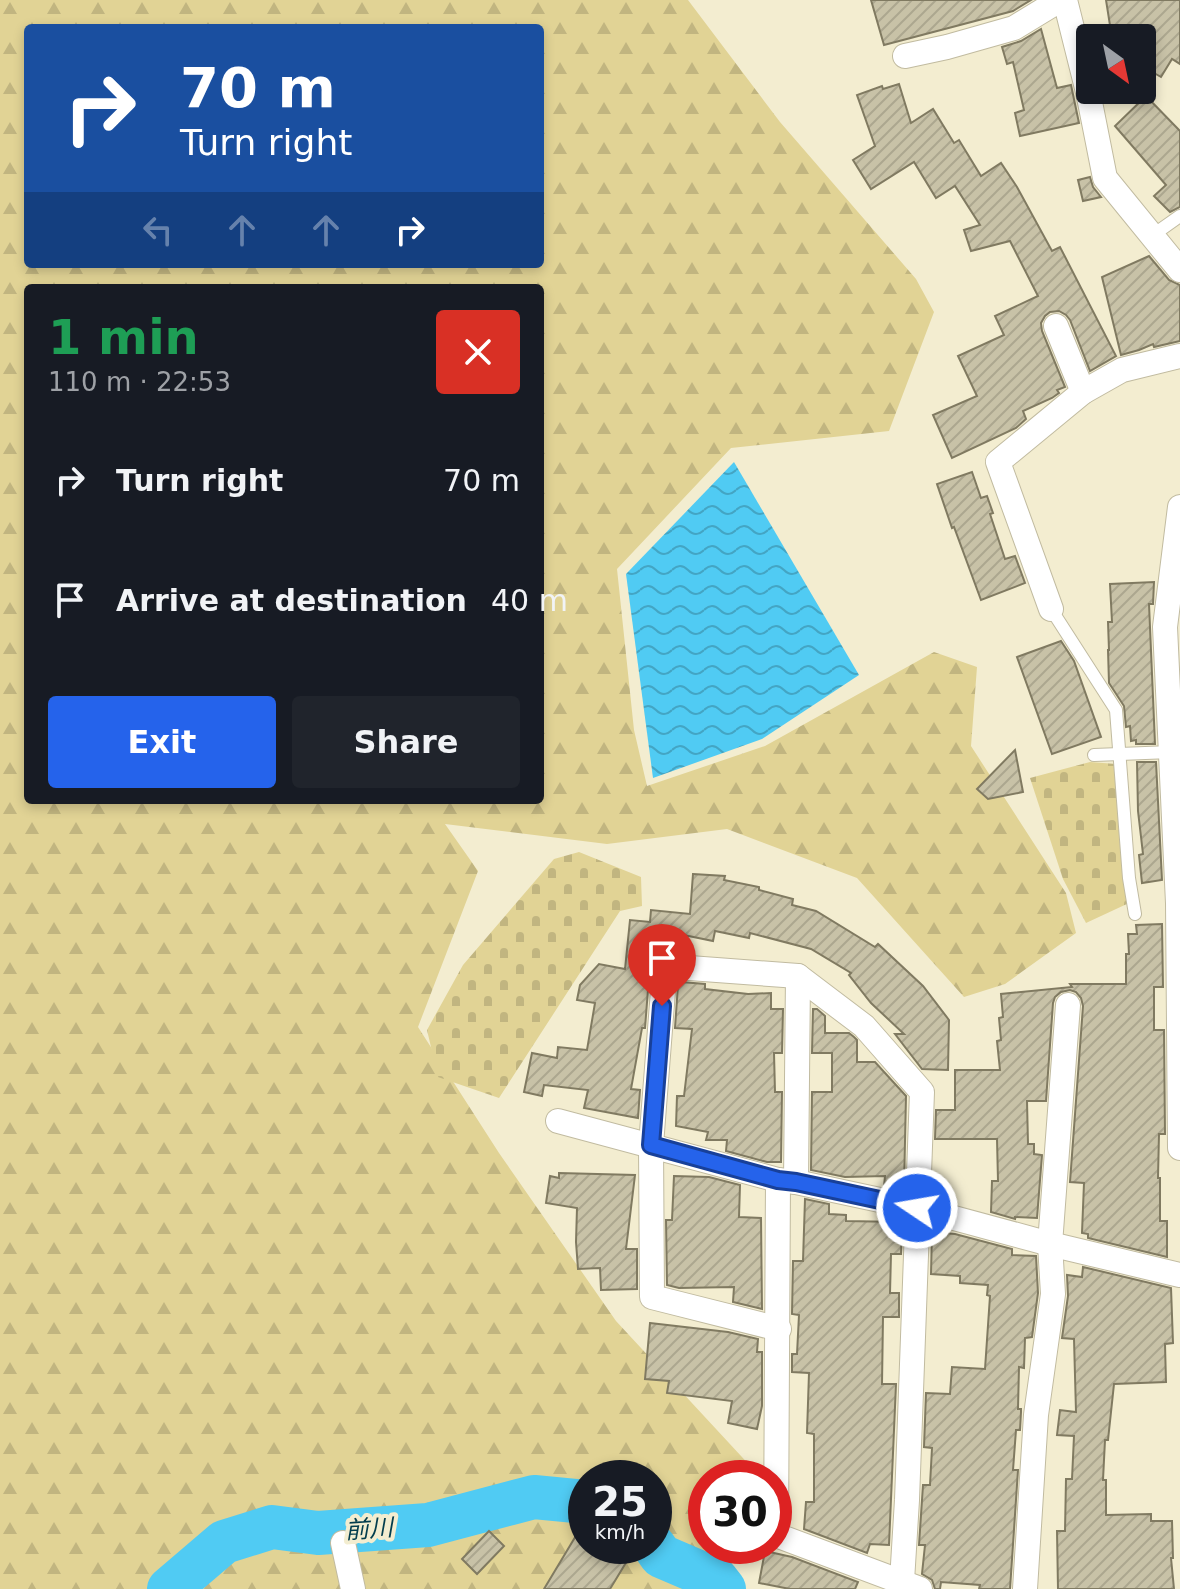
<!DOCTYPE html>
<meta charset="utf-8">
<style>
:root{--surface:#171b24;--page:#20242c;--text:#f1f3f6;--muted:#9ea1a6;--accent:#2563eb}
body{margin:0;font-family:"DejaVu Sans","Noto Sans JP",sans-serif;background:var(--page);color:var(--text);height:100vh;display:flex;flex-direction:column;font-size:30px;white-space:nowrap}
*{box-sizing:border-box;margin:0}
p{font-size:26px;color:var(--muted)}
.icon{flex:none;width:44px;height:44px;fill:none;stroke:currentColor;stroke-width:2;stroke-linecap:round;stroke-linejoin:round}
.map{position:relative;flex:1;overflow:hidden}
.panel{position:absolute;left:24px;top:284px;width:520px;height:520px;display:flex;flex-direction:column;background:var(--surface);border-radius:8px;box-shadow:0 4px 12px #0003}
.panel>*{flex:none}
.guide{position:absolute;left:24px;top:24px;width:520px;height:244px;border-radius:8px;box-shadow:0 4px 12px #0003;background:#1a4fa0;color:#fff;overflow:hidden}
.needle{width:52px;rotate:147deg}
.buttons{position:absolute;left:1076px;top:24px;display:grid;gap:16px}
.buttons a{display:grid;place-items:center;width:80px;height:80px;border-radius:8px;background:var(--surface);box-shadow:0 4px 12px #0003;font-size:40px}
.speed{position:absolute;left:568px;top:1460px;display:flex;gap:16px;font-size:40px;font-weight:700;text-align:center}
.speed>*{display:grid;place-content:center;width:104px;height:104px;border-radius:50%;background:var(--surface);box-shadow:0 4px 12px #0003;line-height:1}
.speed small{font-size:20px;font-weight:400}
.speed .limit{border:12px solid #d22;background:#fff;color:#111}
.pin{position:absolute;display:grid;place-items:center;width:68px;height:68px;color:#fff;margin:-82px -34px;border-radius:50% 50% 50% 0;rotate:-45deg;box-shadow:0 0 8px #0007}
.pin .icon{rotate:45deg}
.me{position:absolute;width:88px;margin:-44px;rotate:282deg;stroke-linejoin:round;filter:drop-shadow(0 0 6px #0008)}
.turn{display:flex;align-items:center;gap:28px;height:168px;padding:0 24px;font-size:36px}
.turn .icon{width:104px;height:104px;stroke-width:2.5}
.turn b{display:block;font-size:56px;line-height:68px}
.lanes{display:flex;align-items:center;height:76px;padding:0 24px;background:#0003;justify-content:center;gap:40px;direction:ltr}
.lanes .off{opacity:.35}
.round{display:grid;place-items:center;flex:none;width:84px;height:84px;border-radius:8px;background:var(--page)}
.summary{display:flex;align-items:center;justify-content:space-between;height:136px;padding:0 24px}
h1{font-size:48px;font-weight:800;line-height:60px;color:#1e9e55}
.cta{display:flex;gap:16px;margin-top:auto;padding:16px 24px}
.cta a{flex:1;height:92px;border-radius:8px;background:var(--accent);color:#fff;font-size:32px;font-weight:800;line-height:92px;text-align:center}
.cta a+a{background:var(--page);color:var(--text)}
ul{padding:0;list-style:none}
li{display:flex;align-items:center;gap:24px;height:120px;padding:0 24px}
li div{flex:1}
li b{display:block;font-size:30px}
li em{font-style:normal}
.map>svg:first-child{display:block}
.forest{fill:url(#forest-firs);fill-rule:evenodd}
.cemetery{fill:url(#cemetery-stones)}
.water{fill:url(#water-waves)}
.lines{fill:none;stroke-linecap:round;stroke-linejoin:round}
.river{stroke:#50cbf3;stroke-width:44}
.building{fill:url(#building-hatch);stroke:#807a61;stroke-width:2}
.lane-casing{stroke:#c1bba0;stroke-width:14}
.street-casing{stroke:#c1bba0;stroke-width:26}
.lane{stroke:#fff;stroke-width:12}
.street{stroke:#fff;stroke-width:24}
.route-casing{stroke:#184099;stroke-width:20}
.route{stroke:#2563eb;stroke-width:14}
.labels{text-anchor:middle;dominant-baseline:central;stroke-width:8;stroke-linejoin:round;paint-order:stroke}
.water-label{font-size:24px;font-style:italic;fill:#033d4d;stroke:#f3edd0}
</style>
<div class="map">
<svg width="1180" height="1589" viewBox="0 0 1180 1589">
<defs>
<pattern id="forest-firs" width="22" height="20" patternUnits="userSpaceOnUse" patternTransform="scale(2)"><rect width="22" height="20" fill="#e1d395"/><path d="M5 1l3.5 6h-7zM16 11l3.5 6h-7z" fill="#c1b580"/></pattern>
<pattern id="cemetery-stones" width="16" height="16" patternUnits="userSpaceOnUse" patternTransform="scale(2)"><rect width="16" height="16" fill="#e1d395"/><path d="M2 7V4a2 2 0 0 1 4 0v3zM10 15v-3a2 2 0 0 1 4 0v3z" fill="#c1b580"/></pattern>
<pattern id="water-waves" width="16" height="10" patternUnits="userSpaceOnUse" patternTransform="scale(2)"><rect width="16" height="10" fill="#50cbf3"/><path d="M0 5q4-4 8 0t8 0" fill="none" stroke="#43a5c4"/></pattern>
<pattern id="building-hatch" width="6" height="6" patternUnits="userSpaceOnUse" patternTransform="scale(2)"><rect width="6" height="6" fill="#c8c2a7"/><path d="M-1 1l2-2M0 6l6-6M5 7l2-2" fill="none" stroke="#aca78f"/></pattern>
</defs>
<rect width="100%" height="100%" fill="#f3edd0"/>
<path class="forest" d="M 0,0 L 688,0 L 780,122 L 916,279 L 934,312 L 889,431 L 731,448 L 617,569 L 634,730 L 647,786 L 765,746 L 934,652 L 977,667 L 971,746 L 1066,893 L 1076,933 L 1005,984 L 964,997 L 857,878 L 727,829 L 607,844 L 445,824 L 478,871 L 418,1027 L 499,1153 L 616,1321 L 754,1470 L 755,1478 L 706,1478 L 706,1546 L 747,1546 L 725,1571 L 701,1589 L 0,1589 ZM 28,28 L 540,28 L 540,264 L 28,264 ZM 28,288 L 540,288 L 540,800 L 28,800 ZM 586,1478 L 654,1478 L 654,1546 L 586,1546 Z"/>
<g class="cemetery">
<polygon points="1090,762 1116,764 1129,903 1086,923 1063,879 1030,778"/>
<polygon points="579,852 641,877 642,906 620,911 499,1098 438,1077 427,1030 463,965 554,859"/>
</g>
<polygon class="water" points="734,462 859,675 762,739 653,778 626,574"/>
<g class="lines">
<g class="river">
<polyline points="654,1546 661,1556 717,1580 724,1589"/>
<polyline points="169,1589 224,1542 272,1527 318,1533 428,1525 534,1497 586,1502"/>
</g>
</g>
<g class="building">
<polygon points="871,0 1031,0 1013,11 884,45"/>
<polygon points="1106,0 1180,0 1180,64 1172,59 1161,77 1142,66 1142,38 1112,38"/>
<polygon points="1041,29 1057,88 1071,85 1079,123 1020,136 1015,113 1024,110 1013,62 1007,64 1002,47 1021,41"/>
<polygon points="899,84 911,123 933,109 954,143 959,140 981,176 1001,163 1017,187 1052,251 1060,247 1116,356 1090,371 1070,320 1066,315 1059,311 1050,312 1045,316 1041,323 1042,331 1065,387 1057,390 1059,393 1052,398 1023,411 1026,419 1016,428 952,458 933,415 977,396 958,356 1004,335 995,316 1038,296 1010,241 971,251 964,230 980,225 955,186 936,198 914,162 871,189 853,160 875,146 857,95 882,86 883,89"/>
<polygon points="1146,96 1180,131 1180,207 1170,212 1154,196 1166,185 1115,126"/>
<polygon points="1090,177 1093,187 1101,197 1083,201 1078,180"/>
<polygon points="1149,256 1169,280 1180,285 1180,341 1154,347 1153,344 1139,350 1121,355 1102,277"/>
<polygon points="972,472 981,498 987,496 993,513 990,514 1005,559 1015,556 1025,583 981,600 954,527 952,528 937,484"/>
<polygon points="1154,582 1153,604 1149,604 1155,744 1136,744 1136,740 1131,741 1130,726 1126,727 1124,706 1109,683 1108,650 1109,650 1108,622 1112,622 1110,584"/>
<polygon points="1061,641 1074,661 1101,737 1052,754 1017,657"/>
<polygon points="1015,750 1023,792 988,799 977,789"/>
<polygon points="1137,762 1156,762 1162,880 1142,883 1139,855 1143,854 1138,811"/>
<polygon points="693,874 725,876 724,880 759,887 759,890 793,899 792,905 816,911 875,947 878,944 923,986 949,1020 948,1070 922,1069 895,1034 904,1034 871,1003 849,975 851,973 811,949 750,933 749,938 715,931 713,941 674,933 672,953 654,967 649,977 645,1028 642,1028 631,1089 640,1090 638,1118 584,1108 588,1090 544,1085 542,1096 524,1092 532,1053 557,1058 558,1047 587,1050 595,1003 577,1000 580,985 599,964 625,969 630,920 650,922 651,910 690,914"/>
<polygon points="1162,924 1163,987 1154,987 1154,1030 1164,1030 1165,1134 1159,1134 1158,1178 1160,1178 1160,1221 1167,1221 1167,1257 1088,1238 1088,1234 1082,1233 1084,1183 1070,1182 1083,1006 1081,998 1076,992 1070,990 1061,992 1055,997 1053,1003 1046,1101 1027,1101 1028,1144 1034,1144 1034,1154 1042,1155 1037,1218 1015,1217 1015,1219 991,1212 992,1181 998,1181 997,1139 935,1139 936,1110 955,1110 955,1070 1000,1070 997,1041 1001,1040 999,1018 1003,1017 1001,994 1072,987 1070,984 1126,984 1126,954 1129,954 1128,934 1137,934 1136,925"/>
<polygon points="681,982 705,984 705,989 748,994 771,993 771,1009 783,1009 782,1053 774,1053 775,1092 782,1092 781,1162 767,1162 726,1151 727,1140 706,1140 708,1132 676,1126 677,1096 684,1096 692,1029 675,1028 678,985"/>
<polygon points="813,1009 817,1009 825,1016 825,1033 849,1033 854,1037 857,1040 857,1062 875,1062 906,1096 904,1187 884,1186 885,1176 845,1177 811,1170 812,1092 832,1092 832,1053 812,1053"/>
<polygon points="559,1173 635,1175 626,1249 637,1249 637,1289 601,1290 600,1268 578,1269 576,1242 577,1208 546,1203 550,1176 559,1178"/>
<polygon points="674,1176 709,1177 740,1185 739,1217 761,1218 762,1309 733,1302 734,1287 679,1288 667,1285 666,1220 672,1220"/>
<polygon points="805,1199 829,1204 829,1214 846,1215 846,1221 900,1222 900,1230 902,1230 901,1254 891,1254 890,1293 899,1293 899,1317 883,1317 882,1384 896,1384 889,1545 870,1544 867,1553 804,1529 806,1502 814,1502 814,1434 807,1433 809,1373 792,1372 792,1354 797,1354 799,1315 792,1314 793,1261 803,1261"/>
<polygon points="932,1232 955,1234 1012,1249 1012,1255 1036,1256 1038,1293 1032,1337 1025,1338 1024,1368 1019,1367 1018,1409 1021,1409 1021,1412 1020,1430 1016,1430 1013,1470 1018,1470 1010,1589 979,1589 980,1585 941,1582 940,1589 935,1589 932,1580 922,1574 925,1545 919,1545 923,1485 930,1485 932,1448 924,1447 926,1393 950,1394 952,1367 985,1369 990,1296 987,1295 988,1285 960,1283 960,1276 931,1274"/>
<polygon points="1083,1267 1171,1288 1173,1343 1165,1344 1166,1382 1114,1384 1108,1440 1105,1440 1103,1480 1106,1480 1106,1515 1151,1514 1151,1521 1172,1521 1173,1558 1171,1558 1174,1589 1058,1589 1057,1531 1065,1531 1066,1479 1072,1479 1074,1436 1057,1435 1060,1410 1076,1412 1074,1339 1062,1338 1068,1296 1067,1275 1082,1277"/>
<polygon points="650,1323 728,1332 758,1339 757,1352 762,1352 762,1406 757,1429 728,1423 732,1401 667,1393 669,1381 645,1379"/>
<polygon points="586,1519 586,1546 614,1546 630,1556 610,1589 544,1589"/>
<polygon points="489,1531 504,1546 477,1574 462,1559"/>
<polygon points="765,1551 792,1557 858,1582 855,1589 790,1589 759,1583"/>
</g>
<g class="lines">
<defs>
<g id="lane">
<polyline points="1153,235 1180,216"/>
<polyline points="1051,609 1116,710 1129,878 1135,914"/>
<polyline points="1094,755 1171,752"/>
</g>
<g id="street">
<polyline points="1065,0 1088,92 1105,178 1180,270"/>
<polyline points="905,56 947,47 1014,28 1060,0"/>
<polyline points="1056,326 1083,392"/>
<polyline points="1180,507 1165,627 1178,903 1180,1148"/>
<polyline points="1051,609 998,462 1083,392 1122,370 1180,356"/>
<polyline points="558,1121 778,1180 796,1182 917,1208 1050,1244 1180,1275"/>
<polyline points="778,1180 776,1535 920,1589"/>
<polyline points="796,1182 798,976"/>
<polyline points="779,1329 652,1297 651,1145 664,978 676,967 798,976 864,1026 922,1092 907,1500 902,1581"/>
<polyline points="343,1543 353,1589"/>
<polyline points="1025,1589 1036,1415 1053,1294 1050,1244 1068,1005"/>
</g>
</defs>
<use href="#lane" class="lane-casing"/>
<use href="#street" class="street-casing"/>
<use href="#lane" class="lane"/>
<use href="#street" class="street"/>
</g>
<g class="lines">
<defs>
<polyline id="route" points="662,1006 651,1145 778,1180 796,1182 917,1208"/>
</defs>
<use href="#route" class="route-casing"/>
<use href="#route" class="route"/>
</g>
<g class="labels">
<g class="water-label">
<text transform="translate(369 1529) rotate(-4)">前川</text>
</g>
</g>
</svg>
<div class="buttons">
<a><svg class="needle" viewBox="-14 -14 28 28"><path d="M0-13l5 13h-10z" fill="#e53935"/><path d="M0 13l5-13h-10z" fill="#9ea1a6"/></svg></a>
</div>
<div class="speed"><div>25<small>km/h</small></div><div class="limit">30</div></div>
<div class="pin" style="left:662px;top:1006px;background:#d93025"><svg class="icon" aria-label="arrive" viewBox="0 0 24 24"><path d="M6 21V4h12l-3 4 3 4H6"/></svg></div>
<svg class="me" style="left:917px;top:1208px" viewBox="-20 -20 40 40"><circle r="17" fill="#2563eb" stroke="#fff" stroke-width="3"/><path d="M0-11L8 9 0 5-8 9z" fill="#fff"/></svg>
<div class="guide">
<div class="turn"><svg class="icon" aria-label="right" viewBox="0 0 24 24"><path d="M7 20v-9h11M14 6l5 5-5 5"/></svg><div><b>70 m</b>Turn right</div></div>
<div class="lanes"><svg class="icon off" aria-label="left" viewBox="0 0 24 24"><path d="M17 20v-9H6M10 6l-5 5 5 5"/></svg><svg class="icon off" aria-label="ahead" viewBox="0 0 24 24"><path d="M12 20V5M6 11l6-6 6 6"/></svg><svg class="icon off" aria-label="ahead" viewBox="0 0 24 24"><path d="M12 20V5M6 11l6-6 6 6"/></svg><svg class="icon" aria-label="right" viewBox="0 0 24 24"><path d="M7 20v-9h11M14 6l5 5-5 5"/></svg></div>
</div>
<section class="panel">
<div class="summary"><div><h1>1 min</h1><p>110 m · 22:53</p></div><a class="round" style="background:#d93025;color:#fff"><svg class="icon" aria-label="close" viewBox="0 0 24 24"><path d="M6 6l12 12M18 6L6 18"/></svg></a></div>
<ul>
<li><svg class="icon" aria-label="right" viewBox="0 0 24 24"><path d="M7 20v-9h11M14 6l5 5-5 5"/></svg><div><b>Turn right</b></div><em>70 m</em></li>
<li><svg class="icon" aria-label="arrive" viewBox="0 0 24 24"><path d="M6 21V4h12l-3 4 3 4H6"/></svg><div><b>Arrive at destination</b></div><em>40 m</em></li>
</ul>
<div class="cta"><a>Exit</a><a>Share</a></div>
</section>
</div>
